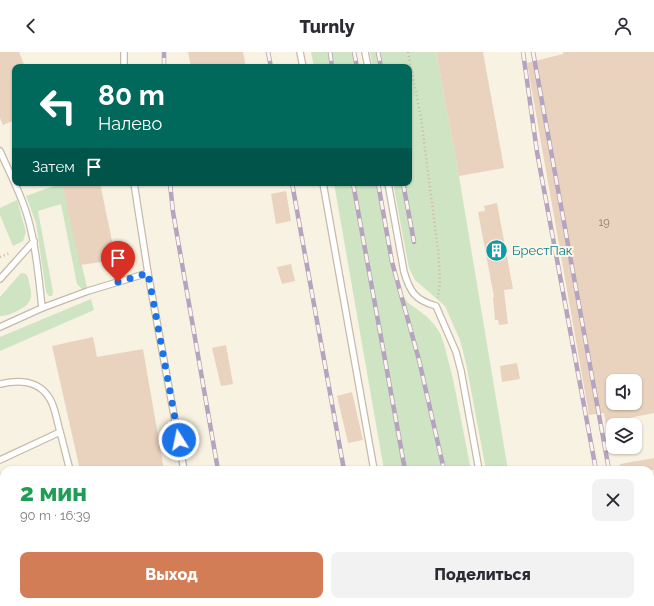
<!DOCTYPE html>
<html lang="ru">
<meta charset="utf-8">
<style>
:root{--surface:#fff;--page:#f2f2f3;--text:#2b2b33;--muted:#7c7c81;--accent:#d37d57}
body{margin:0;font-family:Raleway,sans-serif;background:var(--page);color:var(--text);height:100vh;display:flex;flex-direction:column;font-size:15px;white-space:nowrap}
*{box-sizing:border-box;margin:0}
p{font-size:13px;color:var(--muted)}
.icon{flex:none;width:22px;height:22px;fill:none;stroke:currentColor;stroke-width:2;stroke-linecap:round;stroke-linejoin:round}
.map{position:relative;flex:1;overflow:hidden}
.side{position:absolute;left:0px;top:414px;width:654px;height:140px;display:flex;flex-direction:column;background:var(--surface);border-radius:12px 12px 0 0;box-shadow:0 1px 3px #0004}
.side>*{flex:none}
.guide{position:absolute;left:12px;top:12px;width:400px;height:122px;border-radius:8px;box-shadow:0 1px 3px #0004;background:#00695c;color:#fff;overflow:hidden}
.controls{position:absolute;left:606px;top:322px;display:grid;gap:8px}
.controls a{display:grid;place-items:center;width:36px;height:36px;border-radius:8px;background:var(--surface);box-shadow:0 1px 3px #0004;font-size:20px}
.pin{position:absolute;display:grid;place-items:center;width:34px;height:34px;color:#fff;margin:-41px -17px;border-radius:50% 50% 50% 0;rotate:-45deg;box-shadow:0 0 4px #0007}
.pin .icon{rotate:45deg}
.me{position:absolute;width:44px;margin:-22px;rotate:350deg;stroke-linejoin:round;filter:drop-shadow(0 0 3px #0008)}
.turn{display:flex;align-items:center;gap:14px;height:84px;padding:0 20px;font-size:18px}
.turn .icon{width:52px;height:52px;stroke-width:2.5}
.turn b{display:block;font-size:28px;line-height:34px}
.then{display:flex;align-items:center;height:38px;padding:0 20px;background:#0003;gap:8px;font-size:15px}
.round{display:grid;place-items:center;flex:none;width:42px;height:42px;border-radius:8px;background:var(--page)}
.summary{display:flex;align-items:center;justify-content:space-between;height:68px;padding:0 20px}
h1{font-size:24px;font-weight:800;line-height:30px;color:#1e9e55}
.button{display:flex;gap:8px;margin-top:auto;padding:8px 20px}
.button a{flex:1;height:46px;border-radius:8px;background:var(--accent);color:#fff;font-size:16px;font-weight:800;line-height:46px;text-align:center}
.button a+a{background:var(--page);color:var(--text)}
header{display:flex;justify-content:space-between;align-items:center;height:52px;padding:0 20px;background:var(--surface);font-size:18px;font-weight:800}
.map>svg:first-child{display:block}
.green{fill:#cee4c3}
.building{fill:#ead3be;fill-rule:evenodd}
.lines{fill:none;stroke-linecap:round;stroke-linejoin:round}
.service-casing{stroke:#c7baab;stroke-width:8}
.path{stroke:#ceb7a2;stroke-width:2.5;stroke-dasharray:1 3;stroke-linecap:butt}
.service{stroke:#fff;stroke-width:5.5}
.rail-casing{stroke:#b5a3bf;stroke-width:4.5}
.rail{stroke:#fcf6e8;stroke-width:3;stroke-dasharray:9;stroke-linecap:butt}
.route{stroke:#1a73e8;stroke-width:7;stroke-dasharray:0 12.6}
.labels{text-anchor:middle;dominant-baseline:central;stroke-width:4;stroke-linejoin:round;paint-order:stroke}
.number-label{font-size:11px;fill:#8c7968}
.culture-label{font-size:13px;fill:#0d838f;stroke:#fcf6e8;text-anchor:start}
</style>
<header><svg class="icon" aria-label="back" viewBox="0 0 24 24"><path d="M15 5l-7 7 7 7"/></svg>Turnly<svg class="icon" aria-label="person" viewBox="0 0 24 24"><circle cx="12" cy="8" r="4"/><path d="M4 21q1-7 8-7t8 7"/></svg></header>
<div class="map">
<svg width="654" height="554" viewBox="0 0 654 554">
<rect width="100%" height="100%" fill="#f8f2e2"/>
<g class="green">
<polygon points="311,0 354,0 357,15 314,15"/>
<polygon points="370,0 436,0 459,124 508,418 486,418 466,311 460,288 445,254 415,228 409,216 393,131 409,131 409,15 373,15"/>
<polygon points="62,131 87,235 82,237 77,232 61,152 38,159 53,240 52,244 49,244 46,240 36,171 26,144"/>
<polygon points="334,131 378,131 392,210 399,237 407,250 426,264 433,271 440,281 444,292 453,327 471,418 384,418"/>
<polygon points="17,148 26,180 23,189 13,194 0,163 0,156"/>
<path d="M 21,221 L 26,222 C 29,226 29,230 30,235 C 31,239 32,243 30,248 C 27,256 9,264 0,264 L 0,245 Z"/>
<polygon points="91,247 94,258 0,299 0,285"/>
<polygon points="654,490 654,554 617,554 616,550 650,550 650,491"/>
<polygon points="407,550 495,550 496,554 407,554"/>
</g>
<g class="building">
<polygon points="0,0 19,0 25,15 15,15 15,68 3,73 0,66"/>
<polygon points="188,0 243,0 246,15 191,15"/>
<polygon points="436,0 483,0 504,116 459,124"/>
<path d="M 563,0 L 654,0 L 654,361 L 629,366 L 631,371 L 606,374 L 604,361 L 589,363 L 527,11 L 563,2 ZM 613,329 L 635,329 L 635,351 L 613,351 Z"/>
<polygon points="62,131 100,131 116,208 80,213"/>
<polygon points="286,139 291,169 276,172 271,142"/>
<polygon points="497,151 513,237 504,238 508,272 499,273 498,268 495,268 493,246 494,245 478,160 485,159 484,154"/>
<polygon points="291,212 295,229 282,232 277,215"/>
<polygon points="93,285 97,305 143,297 164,418 80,418 52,294"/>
<polygon points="226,293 233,332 221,334 212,296"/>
<polygon points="517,311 520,327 502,330 500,314"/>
<polygon points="352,340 363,388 348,391 337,344"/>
<polygon points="654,406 654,418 621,418 620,412"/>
</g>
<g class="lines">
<defs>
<g id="service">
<polyline points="124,0 124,15"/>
<polyline points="300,0 303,15"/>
<polyline points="365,0 368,15"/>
<path d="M 0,99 C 11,124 24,148 30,174 C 37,201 39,229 42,256"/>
<polyline points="134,131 148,221 184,418"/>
<polyline points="323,131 374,418"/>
<path d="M 388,131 L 404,220 C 410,240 415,248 436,254 L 456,300 L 461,319 L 479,418"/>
<polyline points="0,227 34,189"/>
<polyline points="0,275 42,256 88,239 148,221"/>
<path d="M 0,332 C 17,328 37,328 48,344 C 55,353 56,365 59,376 C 63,390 66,404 70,418"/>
<polyline points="0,408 60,380"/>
<polyline points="209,550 209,554"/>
<polyline points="503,550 504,554"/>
<polyline points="50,554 62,550"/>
<polyline points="306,554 308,550"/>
</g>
</defs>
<use href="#service" class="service-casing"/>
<g class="path">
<polyline points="408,0 421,66 438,198 440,228 438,246"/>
<polyline points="0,205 10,201"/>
</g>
<use href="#service" class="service"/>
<defs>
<g id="rail">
<polyline points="268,0 271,15"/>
<polyline points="330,0 332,15"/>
<polyline points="354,0 357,15"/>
<polyline points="378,0 381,15"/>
<polyline points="523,0 537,100 596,418"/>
<polyline points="533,0 609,418"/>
<polyline points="164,15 164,0"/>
<polyline points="170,131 173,160 218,418"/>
<polyline points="292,131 344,418"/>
<polyline points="353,131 405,418"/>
<polyline points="378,131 392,210 419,308 444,418"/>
<polyline points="403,131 414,190"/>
<polyline points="241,550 242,554"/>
<polyline points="358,550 359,554"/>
<polyline points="428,550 429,554"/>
<polyline points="467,550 468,554"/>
</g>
</defs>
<use href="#rail" class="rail-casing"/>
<use href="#rail" class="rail"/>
</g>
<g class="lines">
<polyline class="route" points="118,230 148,221 179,388"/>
</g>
<defs>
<symbol id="building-disc" viewBox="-11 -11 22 22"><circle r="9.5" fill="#0f9aa8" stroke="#fcf6e8"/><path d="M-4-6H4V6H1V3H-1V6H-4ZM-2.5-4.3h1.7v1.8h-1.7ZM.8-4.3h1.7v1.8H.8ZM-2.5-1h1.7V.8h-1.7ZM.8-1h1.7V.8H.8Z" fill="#fff"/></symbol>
</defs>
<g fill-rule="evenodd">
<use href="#building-disc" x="484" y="186" width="25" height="25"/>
</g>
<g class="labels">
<g class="number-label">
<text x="604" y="170">19</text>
</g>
<g class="culture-label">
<text x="512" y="198">БрестПак</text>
</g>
</g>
</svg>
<div class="controls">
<a><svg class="icon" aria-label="sound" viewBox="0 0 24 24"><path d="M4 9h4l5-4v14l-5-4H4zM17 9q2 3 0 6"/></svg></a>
<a><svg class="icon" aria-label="layers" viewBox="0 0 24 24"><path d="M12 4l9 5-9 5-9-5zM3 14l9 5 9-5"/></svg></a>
</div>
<div class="pin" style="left:118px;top:230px;background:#d93025"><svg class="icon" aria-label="arrive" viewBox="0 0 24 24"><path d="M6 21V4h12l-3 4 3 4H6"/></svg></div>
<svg class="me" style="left:179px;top:388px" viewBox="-20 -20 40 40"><circle r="17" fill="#1a73e8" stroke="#fff" stroke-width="3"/><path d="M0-11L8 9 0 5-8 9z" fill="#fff"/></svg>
<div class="guide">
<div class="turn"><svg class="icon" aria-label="left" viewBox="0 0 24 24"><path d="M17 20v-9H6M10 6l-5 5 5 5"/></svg><div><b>80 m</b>Налево</div></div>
<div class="then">Затем<svg class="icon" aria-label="arrive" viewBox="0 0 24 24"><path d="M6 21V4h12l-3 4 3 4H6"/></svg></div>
</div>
<section class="side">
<div class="summary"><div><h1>2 мин</h1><p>90 m · 16:39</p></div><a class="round"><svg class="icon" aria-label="close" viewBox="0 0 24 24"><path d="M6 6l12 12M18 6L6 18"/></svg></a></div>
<div class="button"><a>Выход</a><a>Поделиться</a></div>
</section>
</div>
